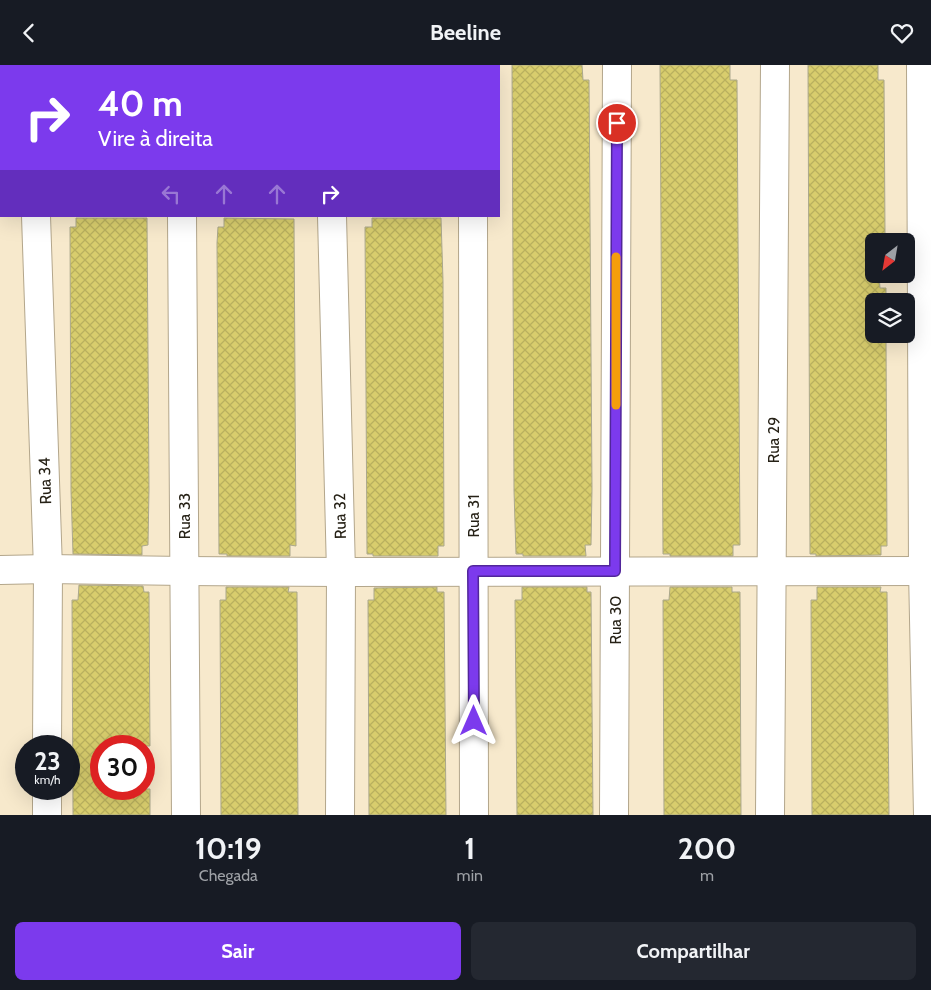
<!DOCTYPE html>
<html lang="pt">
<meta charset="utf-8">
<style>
:root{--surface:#171b24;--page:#242831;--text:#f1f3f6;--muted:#9ea1a6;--accent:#7c3aed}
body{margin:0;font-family:Cabin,sans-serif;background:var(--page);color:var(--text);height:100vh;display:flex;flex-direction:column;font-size:19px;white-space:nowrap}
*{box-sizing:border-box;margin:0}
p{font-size:16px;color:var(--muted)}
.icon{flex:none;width:28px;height:28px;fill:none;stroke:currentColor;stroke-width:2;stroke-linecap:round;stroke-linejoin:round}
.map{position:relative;height:750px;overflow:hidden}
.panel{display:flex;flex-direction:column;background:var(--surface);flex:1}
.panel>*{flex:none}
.hud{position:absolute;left:0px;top:0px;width:500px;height:152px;box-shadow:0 5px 20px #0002;background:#7c3aed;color:#fff;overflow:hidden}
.needle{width:32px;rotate:211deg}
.tools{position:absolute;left:865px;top:168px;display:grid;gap:10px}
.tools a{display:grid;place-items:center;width:50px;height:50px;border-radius:8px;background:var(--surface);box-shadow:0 5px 20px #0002;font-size:25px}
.speed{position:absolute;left:15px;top:670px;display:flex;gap:10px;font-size:25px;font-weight:700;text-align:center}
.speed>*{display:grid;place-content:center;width:65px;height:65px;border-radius:50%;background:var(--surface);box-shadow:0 5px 20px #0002;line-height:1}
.speed small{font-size:12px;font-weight:400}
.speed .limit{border:8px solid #d22;background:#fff;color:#111}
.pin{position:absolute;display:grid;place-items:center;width:42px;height:42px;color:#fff;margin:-21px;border:2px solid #fff;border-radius:50%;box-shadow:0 1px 5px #0007}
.me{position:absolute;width:55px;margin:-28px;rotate:0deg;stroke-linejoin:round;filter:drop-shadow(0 0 4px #0008)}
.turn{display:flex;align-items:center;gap:18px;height:105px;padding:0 15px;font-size:22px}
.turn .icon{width:65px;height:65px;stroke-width:2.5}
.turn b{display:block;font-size:35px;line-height:42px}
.lanes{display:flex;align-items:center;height:48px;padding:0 15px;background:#0003;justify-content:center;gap:25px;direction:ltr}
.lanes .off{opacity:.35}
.eta{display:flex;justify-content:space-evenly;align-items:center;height:85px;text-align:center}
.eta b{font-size:30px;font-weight:700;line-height:35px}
.primary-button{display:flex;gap:10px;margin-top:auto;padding:10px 15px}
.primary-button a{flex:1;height:58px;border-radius:8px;background:var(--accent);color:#fff;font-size:20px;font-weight:700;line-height:58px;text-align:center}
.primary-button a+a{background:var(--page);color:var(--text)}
header{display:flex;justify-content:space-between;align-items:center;height:65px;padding:0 15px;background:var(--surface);font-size:22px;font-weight:700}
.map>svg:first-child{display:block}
.building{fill:url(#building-cross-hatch);stroke:#aba88c}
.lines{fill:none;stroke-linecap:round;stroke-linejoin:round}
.minor-casing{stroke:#b3a68b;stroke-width:30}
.minor{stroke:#fff;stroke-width:28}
.route-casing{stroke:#51269a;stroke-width:12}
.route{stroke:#7c3aed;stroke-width:9}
.slow{stroke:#f59e0b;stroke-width:9}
.labels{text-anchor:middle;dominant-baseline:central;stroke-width:4;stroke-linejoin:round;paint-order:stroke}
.street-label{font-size:16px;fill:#262116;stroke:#fff}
</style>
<header><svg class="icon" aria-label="back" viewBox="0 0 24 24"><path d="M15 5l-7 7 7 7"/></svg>Beeline<svg class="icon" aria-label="heart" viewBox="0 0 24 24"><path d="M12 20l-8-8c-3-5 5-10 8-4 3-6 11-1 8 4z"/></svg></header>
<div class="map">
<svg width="931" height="750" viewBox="0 0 931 750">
<defs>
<pattern id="building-cross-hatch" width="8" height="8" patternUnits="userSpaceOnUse" patternTransform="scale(1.25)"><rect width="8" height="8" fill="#d8cd6d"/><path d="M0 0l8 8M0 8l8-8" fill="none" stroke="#b9b05e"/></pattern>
</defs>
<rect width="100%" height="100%" fill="#f7e9cc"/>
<g class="building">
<polygon points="512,0 582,0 583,15 589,15 592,424 591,480 585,480 586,491 523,491 523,489 516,489 514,426"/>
<polygon points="660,0 730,0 730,15 737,15 740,480 733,480 733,491 670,491 670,489 663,489"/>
<polygon points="808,0 878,0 878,15 884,15 885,169 879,169 879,176 874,176 874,209 879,209 880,223 886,223 886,236 874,236 874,269 886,269 887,481 881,481 881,490 816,491 816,489 810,489"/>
<polygon points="76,153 147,153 149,424 148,480 142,481 142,490 73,489 71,426 70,162 76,162"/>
<polygon points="224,153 294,154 296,481 290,480 290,491 227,491 227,489 219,489 217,178 218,162 224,162"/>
<polygon points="372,153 441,153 443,216 444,481 438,481 438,491 373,491 373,489 367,489 365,162 372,162"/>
<polygon points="79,520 143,521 144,527 149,527 150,681 101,681 101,724 150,724 150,750 73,750 72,535 78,535"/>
<polygon points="226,522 289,522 288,527 297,527 298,750 221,750 220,535 226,535"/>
<polygon points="437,522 437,527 444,527 446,750 369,750 368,535 374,535 374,523"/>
<polygon points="522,522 587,522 587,527 591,527 593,750 517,750 515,535 522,535"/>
<polygon points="670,522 732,522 732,527 740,527 741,750 664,750 663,535 669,535"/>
<polygon points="817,522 881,522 880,527 887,527 889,750 812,750 811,535 817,535"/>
</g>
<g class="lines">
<defs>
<g id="minor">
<polyline points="31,0 31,1"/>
<polyline points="180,0 180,1"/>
<polyline points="328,0 328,1"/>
<polyline points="472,0 472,1"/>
<polyline points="921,0 923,505 928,750"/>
<polyline points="36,151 48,504 47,681"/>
<polyline points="182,151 186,750"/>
<polyline points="332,151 341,507 340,750"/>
<polyline points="473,151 474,750"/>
<polyline points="0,505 48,504 184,506 341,507 931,506"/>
<polyline points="47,750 47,724"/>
<polyline points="614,750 617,0"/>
<polyline points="770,750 775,0"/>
</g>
</defs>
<use href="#minor" class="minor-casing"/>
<use href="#minor" class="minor"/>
</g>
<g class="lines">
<defs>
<polyline id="route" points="474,656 473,506 615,506 617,58"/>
</defs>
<use href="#route" class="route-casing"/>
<use href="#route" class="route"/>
<polyline class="slow" points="616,340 616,192"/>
</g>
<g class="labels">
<g class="street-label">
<text transform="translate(773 375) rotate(-90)">Rua 29</text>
<text transform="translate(45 416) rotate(-92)">Rua 34</text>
<text transform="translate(184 451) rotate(-90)">Rua 33</text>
<text transform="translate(340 451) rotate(-91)">Rua 32</text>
<text transform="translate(473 451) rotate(-90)">Rua 31</text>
<text transform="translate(615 555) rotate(-90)">Rua 30</text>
</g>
</g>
</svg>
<div class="tools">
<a><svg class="needle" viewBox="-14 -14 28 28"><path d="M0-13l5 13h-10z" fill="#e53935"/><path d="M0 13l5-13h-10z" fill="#9ea1a6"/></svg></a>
<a><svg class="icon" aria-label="layers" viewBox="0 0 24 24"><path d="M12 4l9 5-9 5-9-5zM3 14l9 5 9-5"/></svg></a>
</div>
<div class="speed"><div>23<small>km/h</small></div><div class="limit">30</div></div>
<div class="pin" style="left:617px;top:58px;background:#d93025"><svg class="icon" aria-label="arrive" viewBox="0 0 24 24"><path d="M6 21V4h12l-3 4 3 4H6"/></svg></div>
<svg class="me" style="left:474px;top:656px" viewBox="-20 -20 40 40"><path d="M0-17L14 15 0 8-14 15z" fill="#7c3aed" stroke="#fff" stroke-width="4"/></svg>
<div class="hud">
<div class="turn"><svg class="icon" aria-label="right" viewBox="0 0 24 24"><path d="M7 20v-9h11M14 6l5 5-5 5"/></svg><div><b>40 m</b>Vire à direita</div></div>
<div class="lanes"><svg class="icon off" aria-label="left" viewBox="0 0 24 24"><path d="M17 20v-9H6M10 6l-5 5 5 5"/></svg><svg class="icon off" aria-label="ahead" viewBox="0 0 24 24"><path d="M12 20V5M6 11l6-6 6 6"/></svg><svg class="icon off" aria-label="ahead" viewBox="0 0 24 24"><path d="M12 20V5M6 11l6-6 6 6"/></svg><svg class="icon" aria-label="right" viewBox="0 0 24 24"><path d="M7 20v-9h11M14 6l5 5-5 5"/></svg></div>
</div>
</div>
<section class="panel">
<div class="eta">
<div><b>10:19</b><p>Chegada</p></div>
<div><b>1</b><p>min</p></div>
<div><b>200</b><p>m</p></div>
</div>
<div class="primary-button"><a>Sair</a><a>Compartilhar</a></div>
</section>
